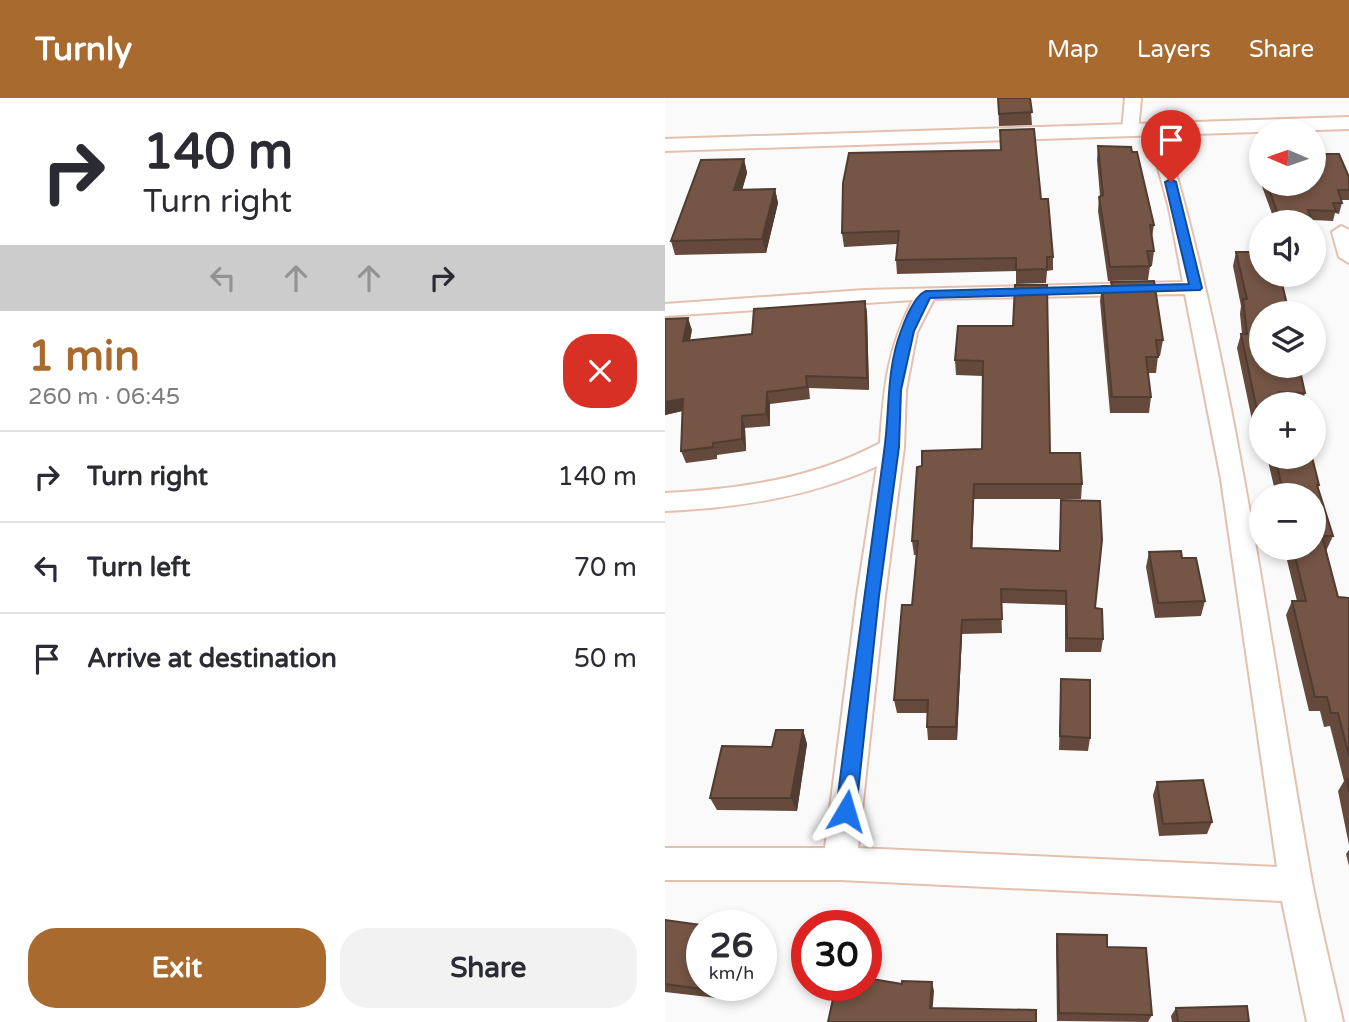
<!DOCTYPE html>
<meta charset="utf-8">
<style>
:root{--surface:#fff;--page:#f2f2f3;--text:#2b2b33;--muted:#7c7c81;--line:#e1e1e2;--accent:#a86a2f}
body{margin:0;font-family:"Varela Round",sans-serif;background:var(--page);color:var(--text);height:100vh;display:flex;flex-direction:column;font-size:26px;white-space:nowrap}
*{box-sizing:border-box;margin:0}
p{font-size:23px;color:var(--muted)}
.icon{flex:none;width:38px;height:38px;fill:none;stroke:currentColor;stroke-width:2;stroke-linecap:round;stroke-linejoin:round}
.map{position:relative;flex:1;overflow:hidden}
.side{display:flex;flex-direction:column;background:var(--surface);width:665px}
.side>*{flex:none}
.top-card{background:#fff;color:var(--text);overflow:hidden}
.needle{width:46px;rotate:272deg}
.controls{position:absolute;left:584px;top:21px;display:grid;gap:14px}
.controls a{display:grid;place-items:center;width:77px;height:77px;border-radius:50%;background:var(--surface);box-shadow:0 4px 10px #0003;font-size:35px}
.speed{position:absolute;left:21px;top:812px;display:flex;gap:14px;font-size:35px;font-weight:700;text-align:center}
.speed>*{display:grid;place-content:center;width:91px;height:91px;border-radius:50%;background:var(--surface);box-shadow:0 4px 10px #0003;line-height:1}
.speed small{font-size:18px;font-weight:400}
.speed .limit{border:10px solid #d22;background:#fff;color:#111}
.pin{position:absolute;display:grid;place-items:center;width:60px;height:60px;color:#fff;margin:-72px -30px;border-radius:50% 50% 50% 0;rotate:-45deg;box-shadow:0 0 7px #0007}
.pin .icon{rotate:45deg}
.me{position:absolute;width:77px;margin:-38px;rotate:7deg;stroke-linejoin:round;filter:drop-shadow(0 0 5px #0008)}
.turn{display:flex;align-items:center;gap:24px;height:147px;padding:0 28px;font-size:32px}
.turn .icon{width:91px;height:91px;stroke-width:2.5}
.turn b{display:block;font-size:49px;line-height:60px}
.lanes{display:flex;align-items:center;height:66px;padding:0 28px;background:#0003;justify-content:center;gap:35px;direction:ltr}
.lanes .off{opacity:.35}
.round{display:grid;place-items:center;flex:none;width:74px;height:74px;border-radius:28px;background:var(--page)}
.headline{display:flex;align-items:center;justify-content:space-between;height:119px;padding:0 28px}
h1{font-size:42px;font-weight:800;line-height:52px;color:var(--accent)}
.primary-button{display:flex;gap:14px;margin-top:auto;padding:14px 28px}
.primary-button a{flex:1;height:80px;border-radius:28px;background:var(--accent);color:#fff;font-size:28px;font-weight:800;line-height:80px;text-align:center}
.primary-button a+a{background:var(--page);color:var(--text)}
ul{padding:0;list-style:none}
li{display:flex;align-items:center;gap:21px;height:91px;padding:0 28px;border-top:2px solid var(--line)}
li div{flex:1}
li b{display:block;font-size:26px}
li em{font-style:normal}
header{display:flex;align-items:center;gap:42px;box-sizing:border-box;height:98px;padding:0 35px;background:var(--accent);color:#fff}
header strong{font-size:33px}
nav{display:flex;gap:38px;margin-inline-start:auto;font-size:24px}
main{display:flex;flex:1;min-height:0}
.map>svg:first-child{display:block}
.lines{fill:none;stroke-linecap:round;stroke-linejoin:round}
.minor-casing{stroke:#e4c0af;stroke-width:4}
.tertiary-casing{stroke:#e4c0af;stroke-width:4}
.minor{fill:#fff;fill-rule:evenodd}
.tertiary{fill:#fff;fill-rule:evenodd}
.wall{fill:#64493c}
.shaded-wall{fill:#513c31}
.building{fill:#745546;stroke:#513c31;stroke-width:2}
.route{fill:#1a73e8;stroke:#114b97;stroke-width:2}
</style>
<header>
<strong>Turnly</strong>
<nav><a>Map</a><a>Layers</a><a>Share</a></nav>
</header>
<main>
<section class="side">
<div class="top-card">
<div class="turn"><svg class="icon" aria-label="right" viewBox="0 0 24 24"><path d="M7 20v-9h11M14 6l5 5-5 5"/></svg><div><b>140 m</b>Turn right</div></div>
<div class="lanes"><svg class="icon off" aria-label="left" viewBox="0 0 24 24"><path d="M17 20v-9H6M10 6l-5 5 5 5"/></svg><svg class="icon off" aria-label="ahead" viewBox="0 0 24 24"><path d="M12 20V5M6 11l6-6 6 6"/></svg><svg class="icon off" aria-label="ahead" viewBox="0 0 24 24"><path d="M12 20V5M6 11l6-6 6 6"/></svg><svg class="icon" aria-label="right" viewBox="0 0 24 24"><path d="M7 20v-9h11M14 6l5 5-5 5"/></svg></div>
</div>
<div class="headline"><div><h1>1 min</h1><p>260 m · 06:45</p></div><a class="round" style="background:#d93025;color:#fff"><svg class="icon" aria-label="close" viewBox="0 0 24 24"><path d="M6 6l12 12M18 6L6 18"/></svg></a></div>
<ul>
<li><svg class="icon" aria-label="right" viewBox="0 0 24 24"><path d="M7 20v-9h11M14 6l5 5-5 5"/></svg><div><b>Turn right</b></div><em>140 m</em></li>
<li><svg class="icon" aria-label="left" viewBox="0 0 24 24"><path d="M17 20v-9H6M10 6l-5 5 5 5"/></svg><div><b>Turn left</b></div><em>70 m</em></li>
<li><svg class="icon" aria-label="arrive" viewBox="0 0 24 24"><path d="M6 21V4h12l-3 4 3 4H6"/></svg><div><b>Arrive at destination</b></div><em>50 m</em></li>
</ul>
<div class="primary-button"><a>Exit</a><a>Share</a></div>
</section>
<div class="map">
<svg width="684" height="924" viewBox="0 0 684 924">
<rect width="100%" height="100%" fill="#fafafa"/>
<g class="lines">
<defs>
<g id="minor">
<polygon points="460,0 476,0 473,33 465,38 457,33"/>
<path d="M 491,28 L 499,33 C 572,277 602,533 647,784 C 656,831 668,878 678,924 L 642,924 L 617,803 L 175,782 L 0,782 L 0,750 L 160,750 L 192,498 L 212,368 C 146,399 73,410 0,413 L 0,395 C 75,391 148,381 215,345 C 219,289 222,252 248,202 L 0,218 L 0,206 L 199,192 L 518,184 L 504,110 L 483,33 ZM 520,196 L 556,381 L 612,769 L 193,750 L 220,498 L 239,349 L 241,292 L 252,234 L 269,201 Z"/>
<polygon points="676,128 684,132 684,165 674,159 667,134"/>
</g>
<polygon id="tertiary" points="684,19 684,31 0,53 0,41"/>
</defs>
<use href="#minor" class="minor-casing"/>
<use href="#tertiary" class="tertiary-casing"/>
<use href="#minor" class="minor"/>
<use href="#tertiary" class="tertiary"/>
</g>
<g class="wall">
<polygon points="333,0 365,0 367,27 334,28"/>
<polygon points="335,32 376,101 388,159 388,172 382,173 381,185 351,186 351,173 232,176 231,162 232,146 179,149 177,135 336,52"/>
<polygon points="433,48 467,54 489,127 487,139 489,153 487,168 485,168 483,182 443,183 433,113 434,99 435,98 432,62"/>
<polygon points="595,54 597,54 597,86 649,86 684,79 684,102 676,102 677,105 674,116 670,115 668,123 647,122 647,124 610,124 595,83 597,76 593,64"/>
<polygon points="79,61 82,75 77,92 110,91 113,105 101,155 10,157 6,143"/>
<polygon points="649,130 656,152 653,162 649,162"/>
<polygon points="571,154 624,215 597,215 640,295 637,306 597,306 597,351 593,351 572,250 576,236 577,236 575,216 576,208 568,168"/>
<polygon points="446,184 498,242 495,258 493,258 491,275 483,275 486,299 484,315 445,315 435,203 437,188 446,188"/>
<polygon points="200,203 202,215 204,292 144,290 145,301 105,306 105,328 80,330 81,353 52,357 52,361 21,365 16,353 17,313 0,317 27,232 25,242 87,236"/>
<polygon points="293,228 385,355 417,386 416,401 309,401 307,450 394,453 396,402 430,510 438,541 436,554 400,554 400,507 336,505 337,535 297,536 292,642 263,642 262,629 262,615 232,615 229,602 247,507 251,457 249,457 247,443 257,368 317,351 318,278 291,277 290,262"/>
<polygon points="602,359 647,359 654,387 653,391 668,438 661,453 673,499 684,500 684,747 673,693 679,683 665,628 659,629 655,613 644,613 621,517 627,503 632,503 619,450 649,450 649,397 611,397"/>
<polygon points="484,454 517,460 540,503 536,518 490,520 481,469"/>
<polygon points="396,581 425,640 423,653 394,652"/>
<polygon points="138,632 142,646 132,713 52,712 45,700 107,649"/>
<polygon points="492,684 547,724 542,736 494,738 488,697"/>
<polygon points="684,752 684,768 681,756"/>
<polygon points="0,822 56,887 52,900 0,894"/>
<polygon points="392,836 442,849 487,917 483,924 392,923 391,846"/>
<polygon points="511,910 584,924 507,924 506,918"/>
</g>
<g class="shaded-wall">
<polygon points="79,61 82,75 73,106 69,92"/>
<polygon points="110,91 113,105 101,155 97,141"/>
<polygon points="200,203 202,215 204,292 202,280"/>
<polygon points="23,220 27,232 22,255 18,243"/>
<polygon points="102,294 105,306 105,328 101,316"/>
<polygon points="18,301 22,312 0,317 0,304"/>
<polygon points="77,318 80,330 81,353 77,341"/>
<polygon points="309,386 309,401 307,464 306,450"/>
<polygon points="297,522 297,536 292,642 291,629"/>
<polygon points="138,632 142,646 132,713 126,700"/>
<polygon points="267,884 269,893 267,918 265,910"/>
<polygon points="45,887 56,887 52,900 44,892"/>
</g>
<g class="building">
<polygon points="333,0 365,0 367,14 334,16"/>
<polygon points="369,31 376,101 383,101 388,159 382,159 382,171 351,172 351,160 231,162 234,133 177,135 178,85 184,55 336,52 335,32"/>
<polygon points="433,48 466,49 467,54 472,54 489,127 485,127 489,153 482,153 485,168 445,169 434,99 438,97"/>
<polygon points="649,56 674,56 684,79 684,92 673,92 677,105 668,105 671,113 643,112 647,124 616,124 602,86 649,86"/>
<polygon points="79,61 69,92 110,91 97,141 6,143 36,62"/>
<polygon points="649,130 656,152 649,151"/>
<polygon points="571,154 597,154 597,177 615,177 624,215 597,215 597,268 634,268 640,295 614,294 616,306 597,306 597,336 576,236 582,236 578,201 582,201"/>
<polygon points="489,183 498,242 491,242 493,259 481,259 486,299 447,299 437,188 447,188 446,184"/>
<polygon points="350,187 382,187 385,355 415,355 417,386 309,386 306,450 395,453 396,402 435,403 437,442 430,510 437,511 438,541 402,540 401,493 336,491 337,521 297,522 291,629 262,629 263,602 229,602 237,507 247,507 253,443 247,443 252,369 257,368 257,353 317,351 318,263 290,262 293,228 348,228"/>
<polygon points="200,203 202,280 141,278 142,289 102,294 101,316 77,318 77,341 48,345 48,349 16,353 18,301 0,304 0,221 23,220 18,243 87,236 89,211"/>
<polygon points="610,359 647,359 654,387 652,387 668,438 657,438 673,499 684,500 684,658 673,615 666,615 662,599 650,599 627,503 641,503 628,450 649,450 649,397 616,397 619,397"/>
<polygon points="516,453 517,460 531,460 540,503 493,505 484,454"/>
<polygon points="396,581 425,582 425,640 395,638"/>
<polygon points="111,632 138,632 126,700 45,700 57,648 107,649"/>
<polygon points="681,681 684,681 684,694"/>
<polygon points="538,682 547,724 498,726 492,684"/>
<polygon points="0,822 43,828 37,828 37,887 45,887 44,892 0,886"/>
<polygon points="392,836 442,837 442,849 481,850 487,917 394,915"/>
<polygon points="201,880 237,886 237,883 267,884 265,910 371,912 371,924 163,924 171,887 201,887"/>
<polygon points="582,908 584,924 513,924 511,910"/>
</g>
<path class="route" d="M 506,81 L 511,84 L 537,190 L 535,192 L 265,200 L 249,233 L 236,292 L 234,349 L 214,498 L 191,713 L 188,719 L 181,722 L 174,719 L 171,713 C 186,593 202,473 219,354 C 225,313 221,272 236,233 C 240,222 250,197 261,193 L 524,186 L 500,84 Z"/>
</svg>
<div class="controls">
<a><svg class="needle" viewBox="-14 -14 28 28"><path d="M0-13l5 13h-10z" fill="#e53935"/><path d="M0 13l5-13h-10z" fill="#7c7c81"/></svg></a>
<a><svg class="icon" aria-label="sound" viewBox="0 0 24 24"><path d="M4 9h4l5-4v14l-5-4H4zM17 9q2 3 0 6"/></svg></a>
<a><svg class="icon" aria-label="layers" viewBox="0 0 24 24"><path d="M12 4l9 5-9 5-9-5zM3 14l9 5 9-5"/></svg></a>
<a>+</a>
<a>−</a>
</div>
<div class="speed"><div>26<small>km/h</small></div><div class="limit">30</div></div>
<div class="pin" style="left:506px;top:84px;background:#d93025"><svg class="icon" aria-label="arrive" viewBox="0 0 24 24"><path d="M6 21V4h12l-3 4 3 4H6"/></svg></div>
<svg class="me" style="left:181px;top:713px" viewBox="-20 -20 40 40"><path d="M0-17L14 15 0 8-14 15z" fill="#1a73e8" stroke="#fff" stroke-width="4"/></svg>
</div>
</main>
